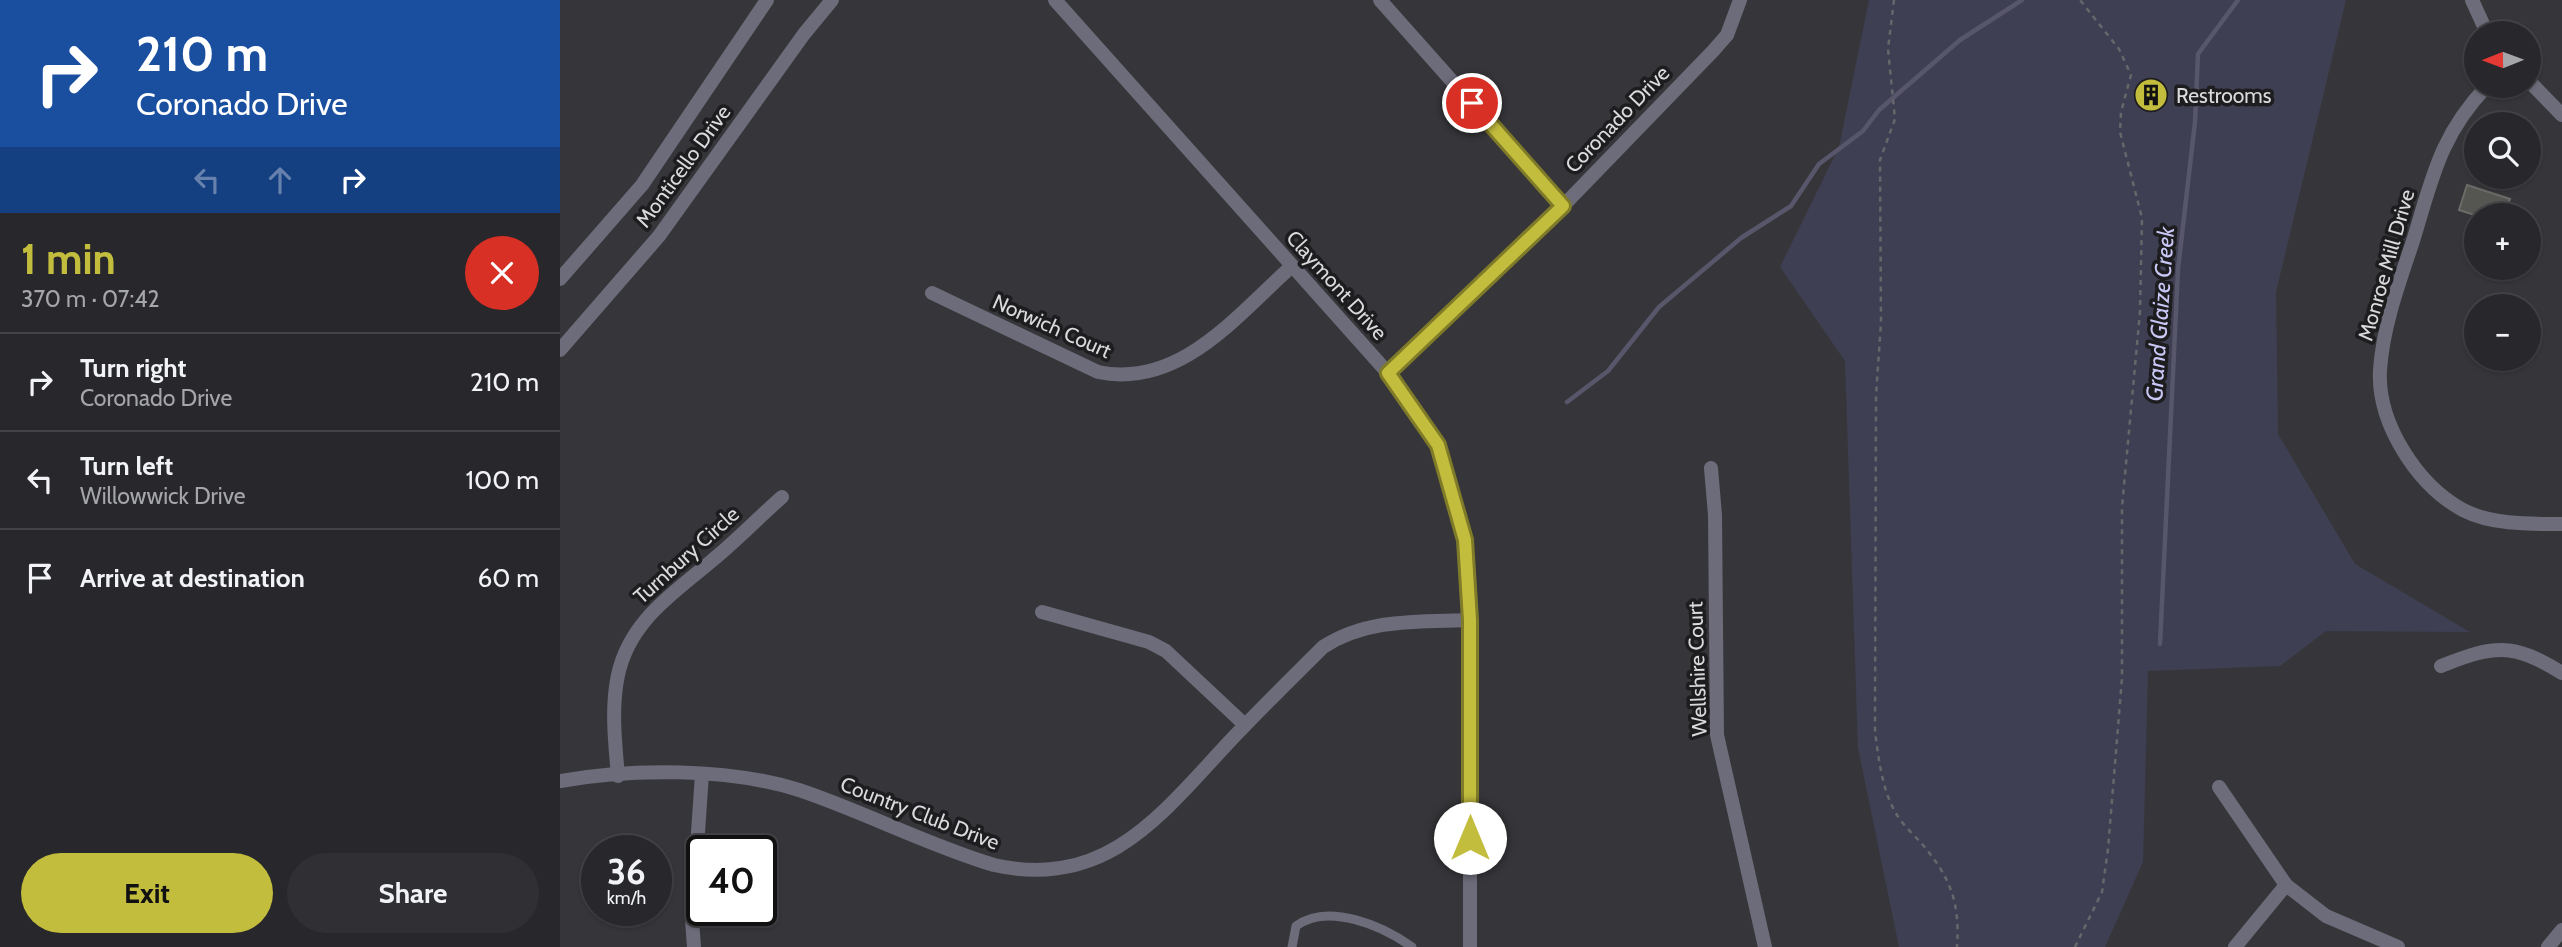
<!DOCTYPE html>
<meta charset="utf-8">
<style>
:root{--surface:#28282c;--page:#303034;--text:#f1f3f6;--muted:#a5a6a9;--line:#444448;--accent:#c3bd3e}
body{margin:0;font-family:Cabin,sans-serif;background:var(--page);color:var(--text);height:100vh;display:flex;flex-direction:column;font-size:26px;white-space:nowrap}
*{box-sizing:border-box;margin:0}
p{font-size:23px;color:var(--muted)}
.icon{flex:none;width:38px;height:38px;fill:none;stroke:currentColor;stroke-width:2;stroke-linecap:round;stroke-linejoin:round}
.map{position:relative;flex:1;overflow:hidden}
.details{display:flex;flex-direction:column;background:var(--surface);width:560px}
.details>*{flex:none}
.banner{background:#1a4fa0;color:#fff;overflow:hidden}
.needle{width:46px;rotate:269deg}
.fabs{position:absolute;left:1904px;top:21px;display:grid;gap:14px}
.fabs a{display:grid;place-items:center;width:77px;height:77px;border-radius:50%;background:var(--surface);box-shadow:0 2px 5px #0004,0 0 0 2px var(--line);font-size:35px}
.speed{position:absolute;left:21px;top:835px;display:flex;gap:14px;font-size:35px;font-weight:700;text-align:center}
.speed>*{display:grid;place-content:center;width:91px;height:91px;border-radius:50%;background:var(--surface);box-shadow:0 2px 5px #0004,0 0 0 2px var(--line);line-height:1}
.speed small{font-size:18px;font-weight:400}
.speed .limit{border:4px solid #111;border-radius:10px;background:#fff;color:#111}
.pin{position:absolute;display:grid;place-items:center;width:60px;height:60px;color:#fff;margin:-30px;border:4px solid #fff;border-radius:50%;box-shadow:0 2px 7px #0007}
.me{position:absolute;width:77px;margin:-38px;rotate:0deg;stroke-linejoin:round;filter:drop-shadow(0 0 5px #0008)}
.turn{display:flex;align-items:center;gap:24px;height:147px;padding:0 21px;font-size:32px}
.turn .icon{width:91px;height:91px;stroke-width:2.5}
.turn b{display:block;font-size:49px;line-height:60px}
.lanes{display:flex;align-items:center;height:66px;padding:0 21px;background:#0003;justify-content:center;gap:35px;direction:ltr}
.lanes .off{opacity:.35}
.round{display:grid;place-items:center;flex:none;width:74px;height:74px;border-radius:37px;background:var(--page)}
.head{display:flex;align-items:center;justify-content:space-between;height:119px;padding:0 21px}
h1{font-size:42px;font-weight:700;line-height:52px;color:var(--accent)}
.cta{display:flex;gap:14px;margin-top:auto;padding:14px 21px}
.cta a{flex:1;height:80px;border-radius:42px;background:var(--accent);color:#111;font-size:28px;font-weight:700;line-height:80px;text-align:center}
.cta a+a{background:var(--page);color:var(--text)}
ul{padding:0;list-style:none}
li{display:flex;align-items:center;gap:21px;height:98px;padding:0 21px;border-top:2px solid var(--line)}
li div{flex:1}
li b{display:block;font-size:26px}
li em{font-style:normal}
main{display:flex;flex:1;min-height:0}
.map>svg:first-child{display:block}
.green{fill:#3f3f53}
.lines{fill:none;stroke-linecap:round;stroke-linejoin:round}
.stream{stroke:#58566a;stroke-width:4.5}
.building{fill:#555551;stroke:#6b6b67;stroke-width:2}
.path{stroke:#67676b;stroke-width:2.5;stroke-dasharray:5 5;stroke-linecap:butt}
.service{stroke:#6c6c7a;stroke-width:9}
.minor{stroke:#6c6c7a;stroke-width:14}
.tertiary{stroke:#6c6c7a;stroke-width:14}
.route-casing{stroke:#7f7b28;stroke-width:18}
.route{stroke:#c3bd3e;stroke-width:12}
.labels{text-anchor:middle;dominant-baseline:central;stroke-width:7;stroke-linejoin:round;paint-order:stroke}
.poi-label{font-size:21px;fill:#dadadd;stroke:#1d1d1f;text-anchor:start}
.street-label{font-size:21px;fill:#dadadd;stroke:#1d1d1f}
.water-label{font-size:23px;font-style:italic;fill:#c9c8f6;stroke:#1d1d1f}
</style>
<main>
<section class="details">
<div class="banner">
<div class="turn"><svg class="icon" aria-label="right" viewBox="0 0 24 24"><path d="M7 20v-9h11M14 6l5 5-5 5"/></svg><div><b>210 m</b>Coronado Drive</div></div>
<div class="lanes"><svg class="icon off" aria-label="left" viewBox="0 0 24 24"><path d="M17 20v-9H6M10 6l-5 5 5 5"/></svg><svg class="icon off" aria-label="ahead" viewBox="0 0 24 24"><path d="M12 20V5M6 11l6-6 6 6"/></svg><svg class="icon" aria-label="right" viewBox="0 0 24 24"><path d="M7 20v-9h11M14 6l5 5-5 5"/></svg></div>
</div>
<div class="head"><div><h1>1 min</h1><p>370 m · 07:42</p></div><a class="round" style="background:#d93025;color:#fff"><svg class="icon" aria-label="close" viewBox="0 0 24 24"><path d="M6 6l12 12M18 6L6 18"/></svg></a></div>
<ul>
<li><svg class="icon" aria-label="right" viewBox="0 0 24 24"><path d="M7 20v-9h11M14 6l5 5-5 5"/></svg><div><b>Turn right</b><p>Coronado Drive</p></div><em>210 m</em></li>
<li><svg class="icon" aria-label="left" viewBox="0 0 24 24"><path d="M17 20v-9H6M10 6l-5 5 5 5"/></svg><div><b>Turn left</b><p>Willowwick Drive</p></div><em>100 m</em></li>
<li><svg class="icon" aria-label="arrive" viewBox="0 0 24 24"><path d="M6 21V4h12l-3 4 3 4H6"/></svg><div><b>Arrive at destination</b></div><em>60 m</em></li>
</ul>
<div class="cta"><a>Exit</a><a>Share</a></div>
</section>
<div class="map">
<svg width="2002" height="947" viewBox="0 0 2002 947">
<rect width="100%" height="100%" fill="#36363a"/>
<polygon class="green" points="1309,0 1786,0 1716,292 1718,434 1795,564 1910,632 1766,631 1720,666 1588,671 1583,862 1545,947 1339,947 1298,748 1285,361 1220,267 1279,147"/>
<g class="lines">
<g class="stream">
<polyline points="1007,402 1048,371 1099,307 1181,238 1231,206 1259,164 1303,131 1319,110 1400,40 1462,0"/>
<polyline points="1600,644 1618,269 1635,122 1638,54 1678,0"/>
</g>
</g>
<g class="building">
<polygon points="1595,87 1600,98 1588,104 1582,93"/>
<polygon points="1907,185 1950,199 1944,215 1915,215 1899,210"/>
</g>
<g class="lines">
<g class="path">
<path d="M 1334,0 L 1328,49 L 1335,119 L 1320,160 L 1321,323 L 1316,395 L 1315,732 C 1319,760 1322,791 1337,815 C 1343,825 1354,835 1362,844 C 1391,878 1400,903 1397,947"/>
<polyline points="1515,947 1542,892 1548,849 1562,678 1562,507 1580,312 1582,218 1560,132 1561,112 1571,75 1559,49 1520,0"/>
</g>
<path class="service" d="M 732,947 L 736,926 C 768,902 823,926 852,947"/>
<g class="minor">
<polyline points="820,0 1003,206"/>
<polyline points="1912,0 1927,33"/>
<polyline points="1969,81 2002,115"/>
<path d="M 1927,86 C 1880,135 1872,179 1853,241 C 1839,283 1823,326 1820,370 C 1817,423 1857,485 1903,510 C 1932,525 1970,524 2002,524"/>
<polyline points="0,279 82,185 207,0"/>
<path d="M 372,293 L 538,372 C 620,389 677,315 732,266"/>
<polyline points="0,350 99,236 244,34 272,0"/>
<polyline points="828,373 1003,206 1153,51 1167,35 1180,0"/>
<polyline points="1151,468 1155,515 1157,735 1205,947"/>
<polyline points="482,612 589,642 606,651 685,725"/>
<path d="M 1881,666 C 1934,645 1952,642 2002,673"/>
<path d="M 58,776 C 55,742 51,708 58,675 C 70,619 116,592 155,558 C 178,539 199,517 222,497"/>
<path d="M 0,781 C 72,768 169,768 239,790 C 305,812 367,845 434,865 C 546,890 601,815 669,742 C 700,709 732,678 763,647 C 808,618 858,622 910,620"/>
<polyline points="1659,787 1726,885 1766,916 1838,947"/>
<polyline points="134,947 132,920 142,774"/>
<polyline points="1675,947 1726,885"/>
<polyline points="1988,947 2002,930"/>
</g>
<polyline class="tertiary" points="495,0 828,373 878,445 905,540 910,620 910,947"/>
</g>
<g class="lines">
<defs>
<polyline id="route" points="910,838 910,620 905,540 878,445 828,373 1003,206 912,103"/>
</defs>
<use href="#route" class="route-casing"/>
<use href="#route" class="route"/>
</g>
<defs>
<symbol id="building-disc" viewBox="-11 -11 22 22"><circle r="9.5" fill="#c3bd3e" stroke="#1d1d1f"/><path d="M-4-6H4V6H1V3H-1V6H-4ZM-2.5-4.3h1.7v1.8h-1.7ZM.8-4.3h1.7v1.8H.8ZM-2.5-1h1.7V.8h-1.7ZM.8-1h1.7V.8H.8Z" fill="#111"/></symbol>
</defs>
<g fill-rule="evenodd">
<use href="#building-disc" x="1572" y="76" width="38" height="38"/>
</g>
<g class="labels">
<g class="poi-label">
<text x="1616" y="95">Restrooms</text>
</g>
<g class="street-label">
<text transform="translate(1057 119) rotate(-46)">Coronado Drive</text>
<text transform="translate(123 166) rotate(-54)">Monticello Drive</text>
<text transform="translate(1826 265) rotate(-74)">Monroe Mill Drive</text>
<text transform="translate(777 285) rotate(48)">Claymont Drive</text>
<text transform="translate(492 326) rotate(24)">Norwich Court</text>
<text transform="translate(126 555) rotate(-42)">Turnbury Circle</text>
<text transform="translate(1137 669) rotate(-92)">Wellshire Court</text>
<text transform="translate(360 813) rotate(21)">Country Club Drive</text>
</g>
<g class="water-label">
<text transform="translate(1600 314) rotate(-86)">Grand Glaize Creek</text>
</g>
</g>
</svg>
<div class="fabs">
<a><svg class="needle" viewBox="-14 -14 28 28"><path d="M0-13l5 13h-10z" fill="#e53935"/><path d="M0 13l5-13h-10z" fill="#a5a6a9"/></svg></a>
<a><svg class="icon" aria-label="search" viewBox="0 0 24 24"><circle cx="10" cy="10" r="6"/><path d="M15 15l6 6"/></svg></a>
<a>+</a>
<a>−</a>
</div>
<div class="speed"><div>36<small>km/h</small></div><div class="limit">40</div></div>
<div class="pin" style="left:912px;top:103px;background:#d93025"><svg class="icon" aria-label="arrive" viewBox="0 0 24 24"><path d="M6 21V4h12l-3 4 3 4H6"/></svg></div>
<svg class="me" style="left:910px;top:838px" viewBox="-20 -20 40 40"><circle r="19" fill="#fff"/><path d="M0-13L10 11 0 6-10 11z" fill="#c3bd3e"/></svg>
</div>
</main>
